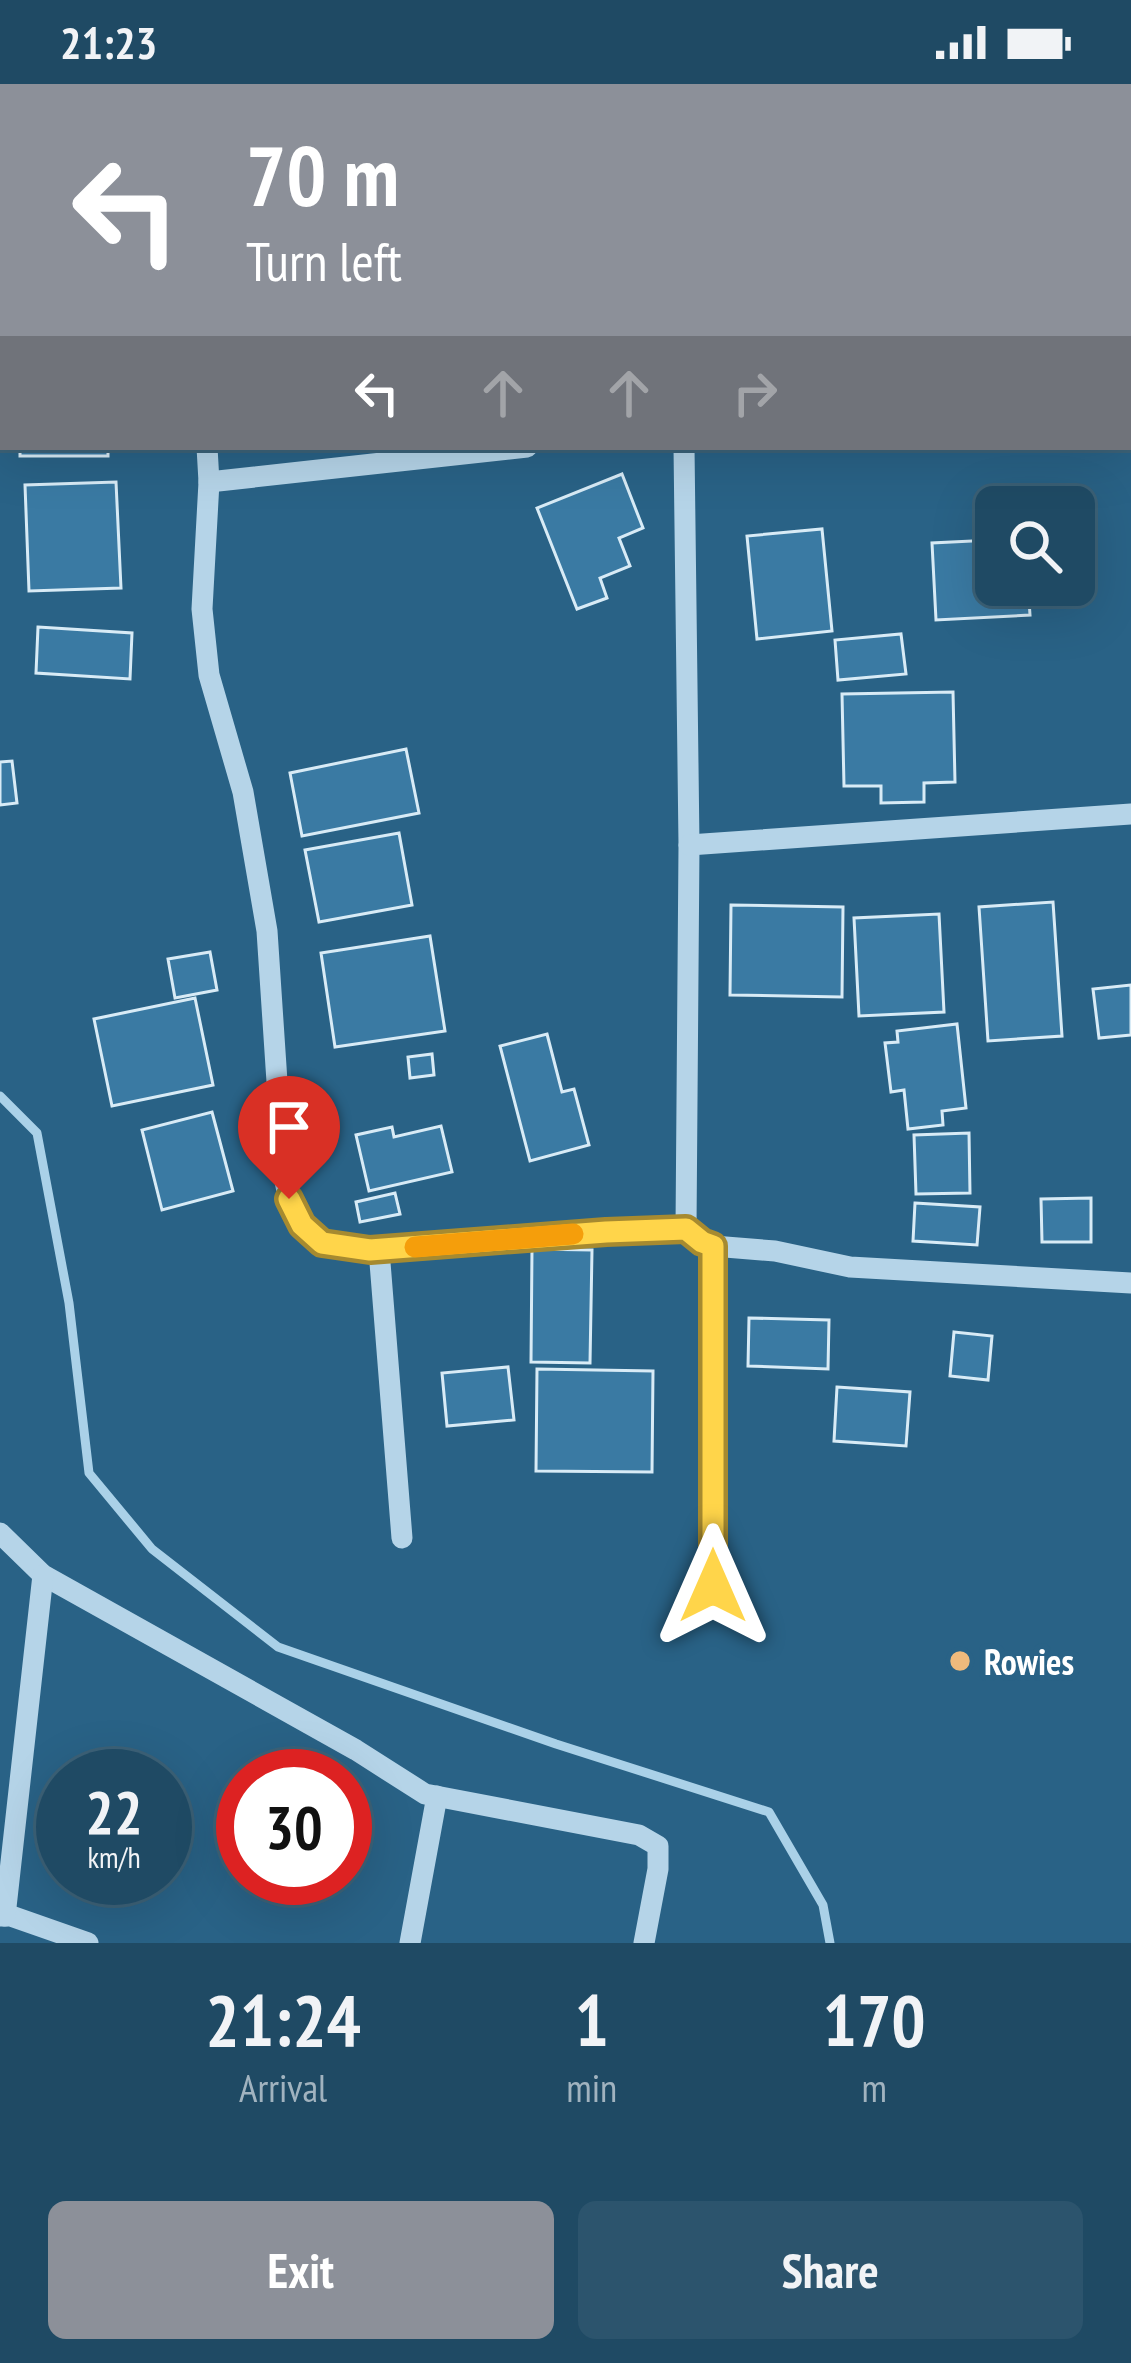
<!DOCTYPE html>
<style>
:root{--surface:#1f4a64;--page:#2c546d;--text:#f1f3f6;--muted:#a1b3bf;--line:#3c6278;--accent:#8c9099}
body{margin:0;font-family:"PT Sans Narrow",sans-serif;background:var(--page);color:var(--text);height:100vh;display:flex;flex-direction:column;font-size:45px;white-space:nowrap}
*{box-sizing:border-box;margin:0}
p{font-size:39px;color:var(--muted)}
.icon{flex:none;width:66px;height:66px;fill:none;stroke:currentColor;stroke-width:2;stroke-linecap:round;stroke-linejoin:round}
.map{position:relative;height:1859px;overflow:hidden}
.panel{display:flex;flex-direction:column;background:var(--surface);flex:1}
.panel>*{flex:none}
.banner{position:absolute;left:0px;top:0px;width:1131px;height:366px;box-shadow:0 12px 48px #0002,0 0 0 3px var(--line);background:#8c9099;color:#fff;overflow:hidden}
.controls{position:absolute;left:975px;top:402px;display:grid;gap:24px}
.controls a{display:grid;place-items:center;width:120px;height:120px;border-radius:18px;background:var(--surface);box-shadow:0 12px 48px #0002,0 0 0 3px var(--line);font-size:60px}
.speed{position:absolute;left:36px;top:1665px;display:flex;gap:24px;font-size:60px;font-weight:700;text-align:center}
.speed>*{display:grid;place-content:center;width:156px;height:156px;border-radius:50%;background:var(--surface);box-shadow:0 12px 48px #0002,0 0 0 3px var(--line);line-height:1}
.speed small{font-size:30px;font-weight:400}
.speed .limit{border:18px solid #d22;background:#fff;color:#111}
.pin{position:absolute;display:grid;place-items:center;width:102px;height:102px;color:#fff;margin:-123px -51px;border-radius:50% 50% 50% 0;rotate:-45deg;box-shadow:0 0 12px #0007}
.pin .icon{rotate:45deg}
.me{position:absolute;width:132px;margin:-66px;rotate:0deg;stroke-linejoin:round;filter:drop-shadow(0 0 9px #0008)}
.turn{display:flex;align-items:center;gap:42px;height:252px;padding:0 48px;font-size:54px}
.turn .icon{width:156px;height:156px;stroke-width:2.5}
.turn b{display:block;font-size:84px;line-height:102px}
.lanes{display:flex;align-items:center;height:114px;padding:0 48px;background:#0003;justify-content:center;gap:60px;direction:ltr}
.lanes .off{opacity:.35}
.eta{display:flex;justify-content:space-evenly;align-items:center;height:204px;text-align:center}
.eta b{font-size:72px;font-weight:700;line-height:84px}
.action{display:flex;gap:24px;margin-top:auto;padding:24px 48px}
.action a{flex:1;height:138px;border-radius:18px;background:var(--accent);color:#fff;font-size:48px;font-weight:700;line-height:138px;text-align:center}
.action a+a{background:var(--page);color:var(--text)}
.status{display:flex;justify-content:space-between;align-items:center;height:84px;padding:0 60px;background:var(--surface);direction:ltr}
.status svg{height:33px;fill:currentColor}
.map>svg:first-child{display:block}
.lines{fill:none;stroke-linecap:round;stroke-linejoin:round}
.stream{stroke:#aad1e8;stroke-width:9}
.building{fill:#3a7aa3;stroke:#d8ebf6;stroke-width:3}
.minor{stroke:#b5d4e8;stroke-width:21}
.route-casing{stroke:#a68a30;stroke-width:30}
.route{stroke:#ffd54a;stroke-width:21}
.slow{stroke:#f59e0b;stroke-width:21}
.poi-dot{fill:#efba7c;stroke:#296286;stroke-width:4.5}
.labels{text-anchor:middle;dominant-baseline:central;stroke-width:12;stroke-linejoin:round;paint-order:stroke}
.poi-label{font-size:36px;font-weight:bold;fill:#fff;stroke:#296286;text-anchor:start}
</style>
<div class="status"><b>21:23</b><svg viewBox="0 0 49 12"><path d="M0 12V9h3v3zM5 12V6h3v6zM10 12V3h3v9zM15 12V0h3v12zM26 1h20v11H26zM47 4h2v5h-2z"/></svg></div>
<div class="map">
<svg width="1131" height="1859" viewBox="0 0 1131 1859">
<rect width="100%" height="100%" fill="#296286"/>
<g class="lines">
<polyline class="stream" points="0,1012 37,1049 69,1219 89,1389 152,1465 278,1563 556,1660 769,1728 823,1821 830,1859"/>
</g>
<g class="building">
<polygon points="469,0 559,0 559,3 470,3"/>
<polygon points="980,0 1080,0 1081,3 980,3"/>
<polygon points="3,137 3,215 0,216 0,138"/>
<rect x="20" y="363" width="88" height="9"/>
<polygon points="622,390 643,444 619,454 630,482 600,494 607,514 577,525 537,424"/>
<polygon points="116,398 121,504 29,507 25,401"/>
<polygon points="822,445 832,547 757,555 747,452"/>
<polygon points="992,456 993,471 996,471 996,501 1028,501 1030,531 936,536 932,459"/>
<polygon points="38,543 132,549 130,595 36,589"/>
<polygon points="901,550 906,590 838,596 835,556"/>
<polygon points="953,608 955,698 924,699 924,718 881,719 881,702 844,702 842,610"/>
<polygon points="406,665 419,729 302,752 290,689"/>
<polygon points="12,677 17,719 0,721 0,678"/>
<polygon points="399,749 412,821 319,838 305,766"/>
<polygon points="1053,818 1062,952 988,957 979,823"/>
<polygon points="731,821 843,823 842,913 730,911"/>
<polygon points="939,830 944,928 859,932 854,834"/>
<polygon points="430,852 445,947 335,963 321,869"/>
<polygon points="210,868 217,906 175,914 168,875"/>
<polygon points="1131,901 1131,951 1099,954 1093,905"/>
<polygon points="195,914 213,1001 112,1022 94,935"/>
<polygon points="957,940 966,1024 942,1027 943,1041 908,1045 904,1006 891,1008 885,959 898,958 897,947"/>
<polygon points="547,950 562,1008 574,1005 589,1061 530,1077 500,962"/>
<polygon points="432,970 434,991 410,994 408,973"/>
<polygon points="212,1028 233,1107 162,1126 142,1046"/>
<polygon points="441,1042 452,1088 369,1107 356,1051 392,1043 394,1053"/>
<polygon points="969,1049 970,1109 916,1110 914,1051"/>
<polygon points="395,1109 400,1130 360,1138 356,1118"/>
<polygon points="1091,1114 1091,1158 1042,1158 1041,1115"/>
<polygon points="915,1119 980,1123 977,1161 913,1157"/>
<polygon points="532,1165 592,1166 590,1279 531,1278"/>
<polygon points="749,1234 829,1236 828,1285 748,1282"/>
<polygon points="954,1248 992,1252 988,1296 950,1292"/>
<polygon points="508,1283 514,1336 447,1342 442,1289"/>
<polygon points="537,1285 653,1287 652,1388 536,1387"/>
<polygon points="837,1303 910,1308 906,1362 834,1357"/>
</g>
<g class="lines">
<g class="minor">
<polyline points="183,0 183,3"/>
<polyline points="675,0 676,3"/>
<polyline points="1128,41 1131,40"/>
<polyline points="0,107 3,106"/>
<polyline points="1128,288 1131,287"/>
<polyline points="207,363 209,398 202,525 209,591 243,708 267,847 283,1088 289,1116 302,1141 322,1159 370,1166 606,1147 686,1145 702,1158 713,1162 775,1167 850,1183 1131,1199"/>
<polyline points="684,363 689,761 686,1145"/>
<polyline points="209,398 527,363"/>
<polyline points="689,761 1131,730"/>
<polyline points="379,1166 402,1454"/>
<polyline points="0,1449 43,1491 356,1666 425,1710 639,1751 658,1762 658,1785 644,1859"/>
<polyline points="713,1502 713,1162"/>
<polyline points="0,1832 11,1832 88,1859"/>
<polyline points="5,1832 43,1491"/>
<polyline points="410,1859 437,1712"/>
</g>
</g>
<g class="lines">
<defs>
<polyline id="route" points="289,1115 302,1141 322,1159 370,1166 606,1148 686,1145 702,1158 713,1162 713,1502"/>
</defs>
<use href="#route" class="route-casing"/>
<use href="#route" class="route"/>
<polyline class="slow" points="415,1163 573,1150"/>
</g>
<circle class="poi-dot" cx="960" cy="1577" r="12"/>
<g class="labels">
<g class="poi-label">
<text x="984" y="1577">Rowies</text>
</g>
</g>
</svg>
<div class="controls">
<a><svg class="icon" aria-label="search" viewBox="0 0 24 24"><circle cx="10" cy="10" r="6"/><path d="M15 15l6 6"/></svg></a>
</div>
<div class="speed"><div>22<small>km/h</small></div><div class="limit">30</div></div>
<div class="pin" style="left:289px;top:1115px;background:#d93025"><svg class="icon" aria-label="arrive" viewBox="0 0 24 24"><path d="M6 21V4h12l-3 4 3 4H6"/></svg></div>
<svg class="me" style="left:713px;top:1502px" viewBox="-20 -20 40 40"><path d="M0-17L14 15 0 8-14 15z" fill="#ffd54a" stroke="#fff" stroke-width="4"/></svg>
<div class="banner">
<div class="turn"><svg class="icon" aria-label="left" viewBox="0 0 24 24"><path d="M17 20v-9H6M10 6l-5 5 5 5"/></svg><div><b>70 m</b>Turn left</div></div>
<div class="lanes"><svg class="icon" aria-label="left" viewBox="0 0 24 24"><path d="M17 20v-9H6M10 6l-5 5 5 5"/></svg><svg class="icon off" aria-label="ahead" viewBox="0 0 24 24"><path d="M12 20V5M6 11l6-6 6 6"/></svg><svg class="icon off" aria-label="ahead" viewBox="0 0 24 24"><path d="M12 20V5M6 11l6-6 6 6"/></svg><svg class="icon off" aria-label="right" viewBox="0 0 24 24"><path d="M7 20v-9h11M14 6l5 5-5 5"/></svg></div>
</div>
</div>
<section class="panel">
<div class="eta">
<div><b>21:24</b><p>Arrival</p></div>
<div><b>1</b><p>min</p></div>
<div><b>170</b><p>m</p></div>
</div>
<div class="action"><a>Exit</a><a>Share</a></div>
</section>
